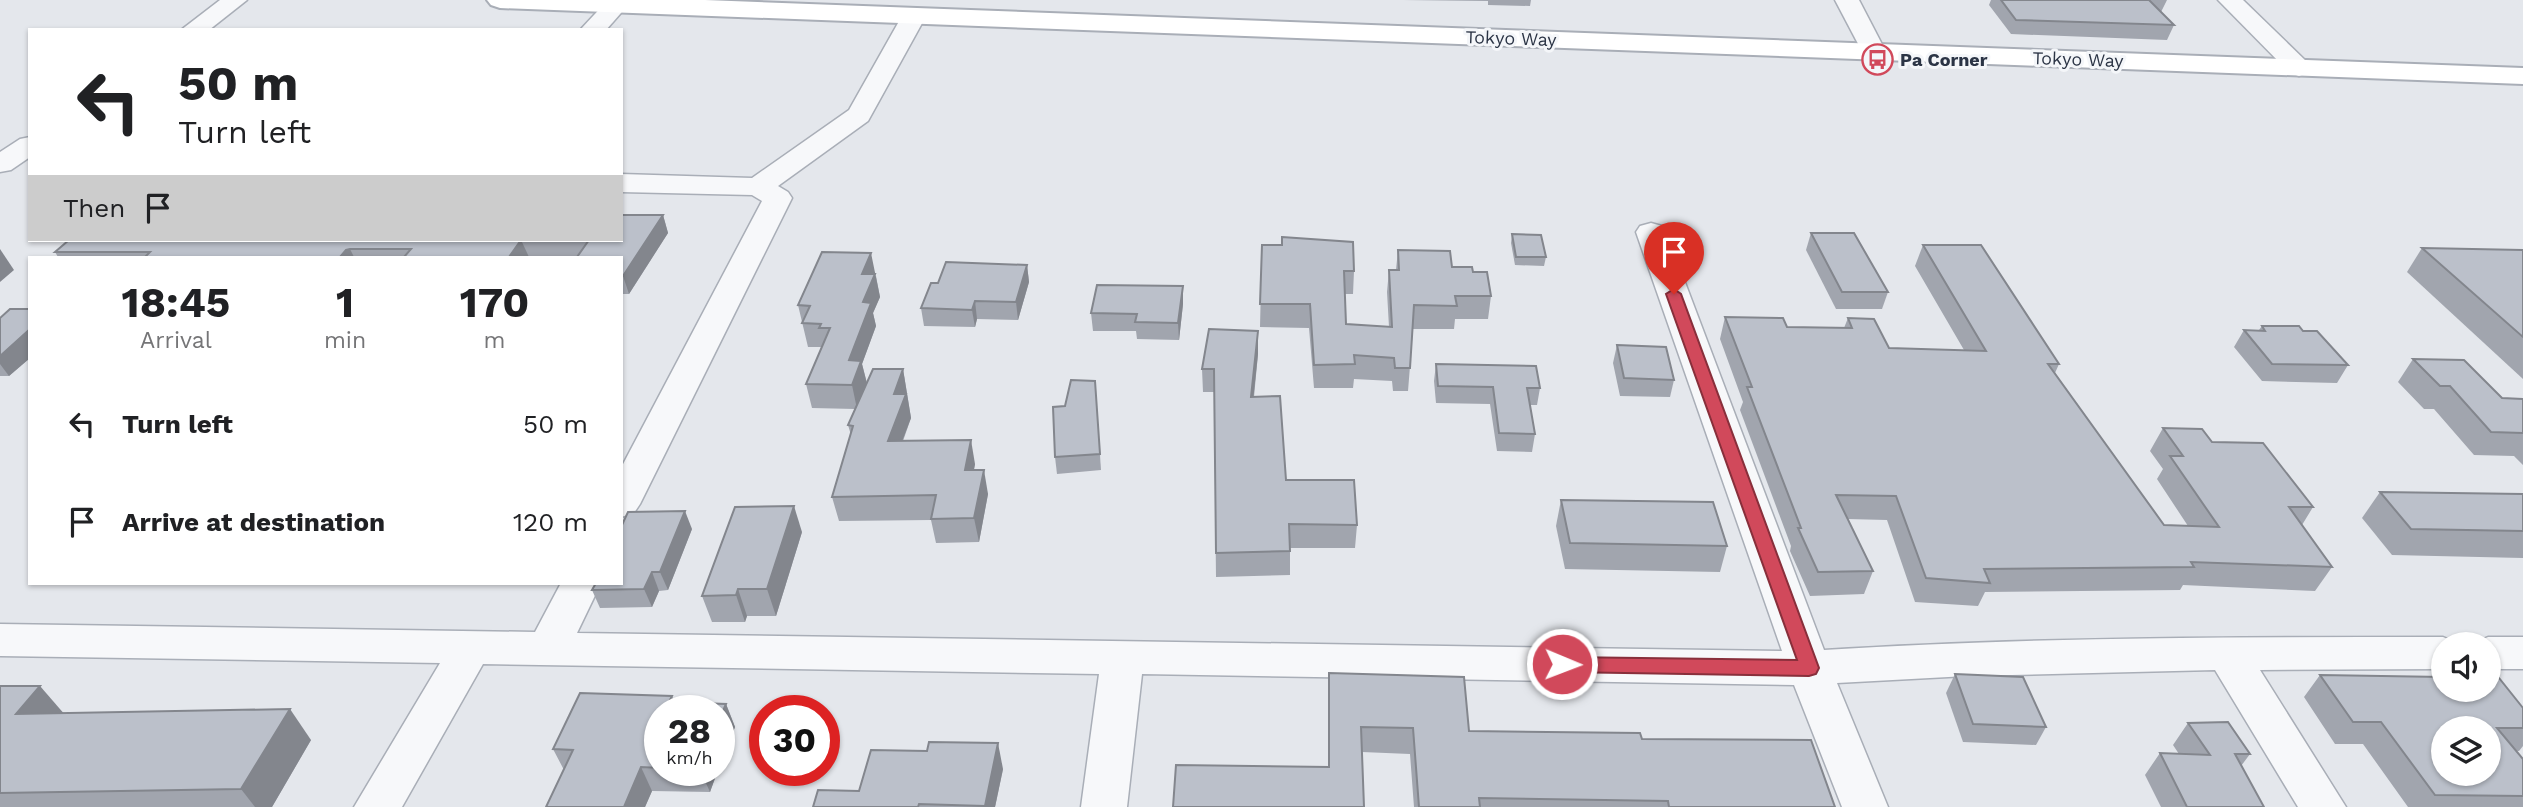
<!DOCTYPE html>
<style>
:root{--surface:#fff;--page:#f2f2f2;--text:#202124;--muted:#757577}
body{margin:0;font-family:"Work Sans",sans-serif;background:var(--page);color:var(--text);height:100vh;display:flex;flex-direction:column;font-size:26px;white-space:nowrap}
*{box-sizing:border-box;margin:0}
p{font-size:23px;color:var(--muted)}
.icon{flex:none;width:38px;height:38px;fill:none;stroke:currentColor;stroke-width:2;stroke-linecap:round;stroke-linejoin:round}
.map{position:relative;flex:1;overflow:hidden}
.details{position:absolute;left:28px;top:256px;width:595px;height:329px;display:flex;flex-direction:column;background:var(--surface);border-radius:0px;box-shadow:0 2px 5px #0004}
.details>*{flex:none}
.banner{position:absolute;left:28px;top:28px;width:595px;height:214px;border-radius:0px;box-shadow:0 2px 5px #0004;background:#fff;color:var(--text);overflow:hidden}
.fabs{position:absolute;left:2431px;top:632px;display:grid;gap:14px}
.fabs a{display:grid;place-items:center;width:70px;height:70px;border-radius:50%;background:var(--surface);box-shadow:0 2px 5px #0004;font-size:35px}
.speed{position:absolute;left:644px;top:695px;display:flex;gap:14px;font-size:35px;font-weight:700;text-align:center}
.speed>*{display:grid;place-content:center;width:91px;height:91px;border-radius:50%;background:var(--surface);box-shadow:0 2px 5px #0004;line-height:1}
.speed small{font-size:18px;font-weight:400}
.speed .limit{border:10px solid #d22;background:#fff;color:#111}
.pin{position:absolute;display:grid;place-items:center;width:60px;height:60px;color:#fff;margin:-72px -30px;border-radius:50% 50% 50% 0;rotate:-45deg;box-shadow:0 0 7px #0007}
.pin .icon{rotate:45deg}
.me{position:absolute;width:77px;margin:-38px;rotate:91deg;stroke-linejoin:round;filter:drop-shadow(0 0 5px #0008)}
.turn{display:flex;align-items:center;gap:24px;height:147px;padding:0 35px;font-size:32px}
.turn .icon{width:91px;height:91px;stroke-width:2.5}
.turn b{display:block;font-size:49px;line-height:60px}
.then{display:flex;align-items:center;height:66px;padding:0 35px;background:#0003;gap:14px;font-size:26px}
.eta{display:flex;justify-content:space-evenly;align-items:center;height:119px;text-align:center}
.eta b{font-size:42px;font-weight:700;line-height:49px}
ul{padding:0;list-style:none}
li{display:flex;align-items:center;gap:21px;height:98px;padding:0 35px}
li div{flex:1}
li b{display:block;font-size:26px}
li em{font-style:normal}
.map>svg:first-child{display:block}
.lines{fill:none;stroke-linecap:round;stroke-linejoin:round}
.street-casing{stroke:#a9aeb7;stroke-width:3}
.secondary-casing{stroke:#a9aeb7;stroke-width:4}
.street{fill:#f7f8fa;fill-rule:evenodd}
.secondary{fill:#fff;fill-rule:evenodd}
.wall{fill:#a1a5ae}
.shaded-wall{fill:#83868d}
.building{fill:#bbc0ca;stroke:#83868d;stroke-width:2;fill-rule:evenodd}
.route{fill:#d1495b;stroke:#882f3b;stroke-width:2}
.labels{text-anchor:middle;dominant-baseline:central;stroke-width:6;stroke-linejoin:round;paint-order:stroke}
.far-street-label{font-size:18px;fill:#2b3445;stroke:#f4f6f9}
.far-poi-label{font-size:18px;font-weight:bold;fill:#2b3445;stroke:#f4f6f9;text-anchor:start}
</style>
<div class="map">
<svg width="2523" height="807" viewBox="0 0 2523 807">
<rect width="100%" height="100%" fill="#e4e7ec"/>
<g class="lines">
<defs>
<g id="street">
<polygon points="220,0 247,0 209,30 181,30"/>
<polygon points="608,0 624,0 628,5 606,30 580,30"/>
<polygon points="1835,0 1859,0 1886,52 1883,57 1874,59 1865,57"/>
<polygon points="2218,0 2243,0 2308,63 2312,68 2308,73 2299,76 2290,73"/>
<polygon points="914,9 922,11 926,16 868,121 778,186 788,192 792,198 640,504 634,513 621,517 621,468 762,201 752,195 621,192 621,174 752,178 849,110 902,16 906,11"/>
<polygon points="30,137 30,157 11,170 0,172 0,152 20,139"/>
<path d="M 1651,223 L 1662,226 L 1666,232 L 1824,650 C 2030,637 2236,637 2443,637 L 2459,644 L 2443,644 L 2443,669 L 2260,670 L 2346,807 L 2298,807 L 2215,670 L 1967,676 L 1837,683 L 1888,807 L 1842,807 L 1794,685 L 1142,674 L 1127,807 L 1081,807 L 1099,674 L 483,664 L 402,807 L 354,807 L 440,663 L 0,656 L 0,624 L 535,632 L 561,583 L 601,583 L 577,633 L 1782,651 L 1636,232 L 1640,226 Z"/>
<polygon points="2488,637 2523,637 2523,669 2488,669 2488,644 2472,644"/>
</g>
<polygon id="secondary" points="487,0 705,0 2523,68 2523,84 500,8 491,5"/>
</defs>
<use href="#street" class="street-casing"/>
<use href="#secondary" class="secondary-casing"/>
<use href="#street" class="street"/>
<use href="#secondary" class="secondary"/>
</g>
<g class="wall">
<polygon points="1403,0 1531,0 1530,6 1488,5 1488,1"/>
<polygon points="1991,0 2167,0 2161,12 2174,25 2167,40 2011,34 1989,5"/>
<polygon points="663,215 668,233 629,294 621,294 621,257 58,257 55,252 69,240 621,240"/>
<polygon points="1811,233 1888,292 1882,309 1836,309 1806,250"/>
<polygon points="1512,234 1546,257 1544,266 1515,265 1511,243"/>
<polygon points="1262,245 1354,271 1353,294 1345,294 1346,324 1389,327 1387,292 1389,270 1396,270 1398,250 1452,267 1473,272 1491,296 1488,319 1455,319 1454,329 1413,329 1408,391 1393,391 1392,381 1354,379 1353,388 1314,388 1309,328 1260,327"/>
<polygon points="1923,245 2059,364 2055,373 2164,525 2188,526 2157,479 2163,469 2150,451 2163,428 2212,442 2313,507 2302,525 2332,567 2315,591 2183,585 2180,590 1985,592 1978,606 1915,602 1887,520 1847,519 1873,571 1864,594 1810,596 1790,551 1791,546 1740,410 1743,402 1720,339 1725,317 1787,327 1844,328 1848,318 1889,348 1964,350 1915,266"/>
<polygon points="2422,248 2523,250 2523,379 2407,272"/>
<polygon points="1027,265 1029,282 1018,320 977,319 975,327 924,326 921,308 938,283"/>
<polygon points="876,276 880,297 873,313 876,326 862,364 867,383 903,369 911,418 903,441 975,464 974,470 988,494 979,542 936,543 931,520 839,521 832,497 851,435 848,425 855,409 812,408 806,384 822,347 808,347 798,305"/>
<polygon points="1183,286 1183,304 1179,340 1137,339 1136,331 1093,331 1091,313"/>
<polygon points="30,309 30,358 9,376 0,376 0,318"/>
<polygon points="2262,326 2303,331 2348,365 2337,383 2262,381 2234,347 2244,330 2259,330"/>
<polygon points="1258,331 1258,354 1254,397 1286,480 1357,525 1355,548 1290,548 1290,575 1216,577 1214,392 1203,392 1202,369"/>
<polygon points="1617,345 1674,380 1670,397 1620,396 1613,363"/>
<polygon points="2413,359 2502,398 2523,399 2523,465 2514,456 2474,455 2434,409 2424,409 2398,382"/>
<polygon points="1436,364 1540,388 1537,405 1530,405 1535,434 1532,452 1497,451 1490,404 1436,403 1434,381"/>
<polygon points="1095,381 1101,470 1057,474 1055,457 1065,406"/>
<polygon points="2380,492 2523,494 2523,558 2392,555 2362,518"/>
<polygon points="1561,500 1727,546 1720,572 1565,569 1556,526"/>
<polygon points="692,529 668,590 659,591 652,607 600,608 592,590"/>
<polygon points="802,532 776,616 747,616 745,622 712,622 702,596"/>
<polygon points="1329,673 1469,731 1642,739 1835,807 1414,807 1410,754 1362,752 1328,767 1328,698"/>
<polygon points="1955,674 2046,727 2036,745 1963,742 1946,693"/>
<polygon points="2320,675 2523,708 2523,746 2519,751 2516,751 2523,759 2523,807 2408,807 2363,744 2335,744 2304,697"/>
<polygon points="0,686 64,713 311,740 272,807 0,807"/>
<polygon points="580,693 672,696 675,702 726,704 735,727 719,767 719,710 660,710 660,770 718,770 710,792 652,791 645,807 546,807 564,770 553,749"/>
<polygon points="2188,723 2250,754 2241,766 2264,807 2161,807 2145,775 2160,753 2179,754 2173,745"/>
<polygon points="1003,769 995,807 813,807 859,791"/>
</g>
<g class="shaded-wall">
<polygon points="663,215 668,233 629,294 623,276"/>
<polygon points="521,240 529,257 509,257"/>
<polygon points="0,249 14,270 0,282"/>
<polygon points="350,249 354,257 340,257 346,250"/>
<polygon points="871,253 880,297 873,313 876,326 862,364 867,384 857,409 852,385 849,360 863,302 862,274"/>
<polygon points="1027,265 1029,282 1018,320 1016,302"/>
<polygon points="1183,286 1183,304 1179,340 1178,323"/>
<polygon points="975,301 977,319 975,327 972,310"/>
<polygon points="30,329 30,358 9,376 0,364 0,356"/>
<polygon points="1258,331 1258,354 1251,420 1251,397"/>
<polygon points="903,369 911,418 893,465 888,441 894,394"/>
<polygon points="971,440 975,464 969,494 965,470"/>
<polygon points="984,470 988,494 979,542 974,518"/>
<polygon points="794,506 802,532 776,616 767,589"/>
<polygon points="685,511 692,529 668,590 660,572"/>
<polygon points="652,572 659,591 652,607 644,589"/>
<polygon points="738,589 747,616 745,622 736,595"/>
<polygon points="40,686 66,716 16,714"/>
<polygon points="726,704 735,727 719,767 719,720"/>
<polygon points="290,709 311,740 272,807 255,807 241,789"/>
<polygon points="998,743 1003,769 995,807 985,807"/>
<polygon points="641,767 652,791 645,807 624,807"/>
<polygon points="700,770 718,770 710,792"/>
</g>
<g class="building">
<polygon points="2001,0 2149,0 2174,25 2016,20"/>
<polygon points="621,215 663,215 623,276 621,276 621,257 577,257 589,240 621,240"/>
<polygon points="1811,233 1854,233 1888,292 1842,292"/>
<polygon points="1512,234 1541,235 1546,257 1516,257"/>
<polygon points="1282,237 1353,242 1354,271 1344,271 1346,324 1392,327 1389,270 1399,270 1398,250 1450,251 1452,267 1472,267 1473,272 1487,272 1491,296 1455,296 1457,306 1414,305 1410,368 1395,368 1394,358 1354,355 1355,364 1314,365 1310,304 1260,304 1262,245 1282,245"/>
<polygon points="69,240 521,240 509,257 404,257 411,249 350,249 346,250 340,257 145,257 150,252 55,252"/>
<polygon points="1923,245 1981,245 2059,364 2048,364 2164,525 2219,527 2170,456 2183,456 2163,428 2202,429 2212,442 2263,443 2313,507 2289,507 2332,567 2191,562 2194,567 1984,569 1990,583 1926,578 1896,496 1836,495 1873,571 1818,572 1798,528 1801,528 1747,387 1752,387 1725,317 1783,318 1787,327 1852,328 1848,318 1874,319 1889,348 1986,351"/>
<polygon points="2422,248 2523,250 2523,337"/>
<polygon points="822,252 871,253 862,274 875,274 863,302 871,303 849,360 861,361 852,385 806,384 830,328 819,328 821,324 802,323 810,306 798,305"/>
<polygon points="946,262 1027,265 1016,302 975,301 972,310 921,308 931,283 938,283"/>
<polygon points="1097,285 1183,286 1178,323 1135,322 1137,314 1091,313"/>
<polygon points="10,309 30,309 30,329 0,356 0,318"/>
<polygon points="2262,326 2299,326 2303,331 2317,331 2348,365 2272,364 2244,330 2265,331"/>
<polygon points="1209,329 1258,331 1251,397 1280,396 1286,480 1354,480 1357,525 1289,524 1290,551 1216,553 1214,369 1202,369"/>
<polygon points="1617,345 1666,347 1674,380 1624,378"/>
<polygon points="2413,359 2464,360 2502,398 2523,399 2523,433 2491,432 2450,386 2440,386"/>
<polygon points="1436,364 1536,366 1540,388 1527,388 1535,434 1499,433 1493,387 1438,386"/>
<polygon points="873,369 903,369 894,394 906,394 888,441 971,440 965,470 984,470 974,518 931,519 936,495 832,497 853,426 848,425"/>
<polygon points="1071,380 1095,381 1100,454 1055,457 1053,407 1065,406"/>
<polygon points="2380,492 2523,494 2523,531 2411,529"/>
<polygon points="1561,500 1713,502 1727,546 1570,543"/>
<polygon points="794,506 767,589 738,589 736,595 702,596 735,507"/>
<polygon points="685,511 660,572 652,572 644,589 592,590 596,583 621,583 621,527 628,512"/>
<polygon points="1329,673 1464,677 1469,731 1640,733 1642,739 1811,740 1835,807 1669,807 1668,801 1479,798 1480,807 1419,807 1413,728 1361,727 1364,807 1173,807 1176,765 1329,767"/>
<polygon points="1955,674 2023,677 2046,727 1973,724"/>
<path d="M 2320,675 L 2443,677 L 2443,690 L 2488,690 L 2488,678 L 2499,678 L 2523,708 L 2523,728 L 2497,728 L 2523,759 L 2523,796 L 2435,795 L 2381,722 L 2353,722 ZM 2443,728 L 2488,728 L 2488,774 L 2443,774 Z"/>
<polygon points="0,686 40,686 16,714 290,709 241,789 0,793"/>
<polygon points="580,693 672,696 669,702 726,704 719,720 719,710 660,710 660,768 641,767 624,807 546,807 573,750 553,749"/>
<polygon points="2228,722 2250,754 2235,754 2264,807 2187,807 2160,753 2210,755 2188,723"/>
<polygon points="929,742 998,743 985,806 919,804 918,807 813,807 818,790 859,791 871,750 927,751"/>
</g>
<polygon class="route" points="1674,289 1681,294 1819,668 1816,674 1809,676 1562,672 1555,670 1552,664 1555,659 1562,657 1797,660 1666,294"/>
<defs>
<symbol id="bus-ring" viewBox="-11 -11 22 22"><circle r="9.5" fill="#f4f6f9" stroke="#d1495b" stroke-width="1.5"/><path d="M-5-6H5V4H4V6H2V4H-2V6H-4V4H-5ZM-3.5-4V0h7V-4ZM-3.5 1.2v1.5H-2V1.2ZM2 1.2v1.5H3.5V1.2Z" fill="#d1495b"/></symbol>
</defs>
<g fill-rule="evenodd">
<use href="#bus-ring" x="1860" y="42" width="35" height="35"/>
</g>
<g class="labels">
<g class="far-street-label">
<text transform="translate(1511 38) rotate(2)">Tokyo Way</text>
<text transform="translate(2078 59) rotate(2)">Tokyo Way</text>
</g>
<g class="far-poi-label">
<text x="1900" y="59">Pa Corner</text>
</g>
</g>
</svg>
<div class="fabs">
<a><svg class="icon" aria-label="sound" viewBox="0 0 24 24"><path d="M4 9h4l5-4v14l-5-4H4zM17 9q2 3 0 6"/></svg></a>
<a><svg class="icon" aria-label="layers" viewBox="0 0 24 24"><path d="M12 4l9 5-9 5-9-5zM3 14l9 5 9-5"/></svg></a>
</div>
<div class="speed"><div>28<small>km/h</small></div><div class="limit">30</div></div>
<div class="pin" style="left:1674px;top:294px;background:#d93025"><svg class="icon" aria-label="arrive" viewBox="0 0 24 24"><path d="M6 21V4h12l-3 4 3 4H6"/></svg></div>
<svg class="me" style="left:1562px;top:664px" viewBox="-20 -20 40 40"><circle r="17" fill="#d1495b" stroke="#fff" stroke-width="3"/><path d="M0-11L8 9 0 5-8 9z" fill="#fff"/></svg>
<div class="banner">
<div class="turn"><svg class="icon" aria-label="left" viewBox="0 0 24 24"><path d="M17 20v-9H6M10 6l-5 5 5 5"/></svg><div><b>50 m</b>Turn left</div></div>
<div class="then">Then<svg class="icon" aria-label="arrive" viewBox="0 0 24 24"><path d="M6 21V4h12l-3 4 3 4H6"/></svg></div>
</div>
<section class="details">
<div class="eta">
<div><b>18:45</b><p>Arrival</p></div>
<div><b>1</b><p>min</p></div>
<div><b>170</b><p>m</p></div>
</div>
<ul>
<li><svg class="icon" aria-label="left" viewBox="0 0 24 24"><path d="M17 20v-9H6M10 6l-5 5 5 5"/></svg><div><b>Turn left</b></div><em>50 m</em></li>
<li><svg class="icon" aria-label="arrive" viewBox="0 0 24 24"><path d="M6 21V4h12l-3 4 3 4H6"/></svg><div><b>Arrive at destination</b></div><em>120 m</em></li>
</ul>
</section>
</div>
